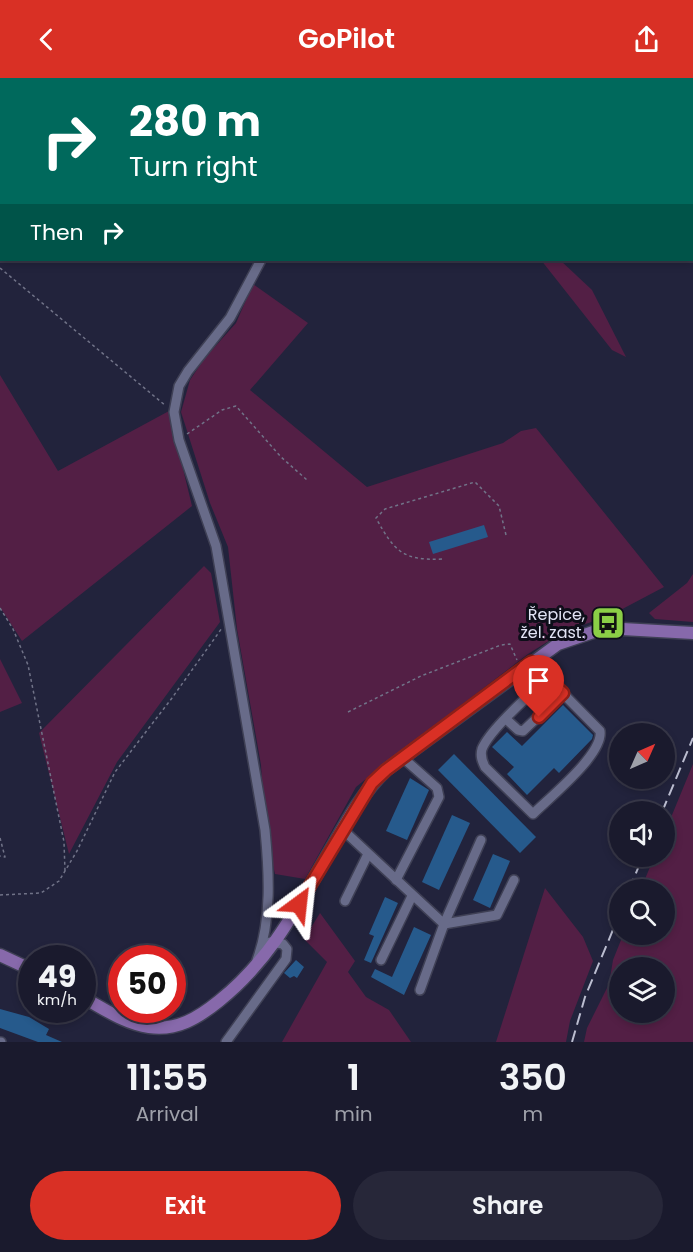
<!DOCTYPE html>
<meta charset="utf-8">
<style>
:root{--surface:#1a1a2d;--page:#272739;--text:#f1f3f6;--muted:#9fa1aa;--line:#383849;--accent:#d93025}
body{margin:0;font-family:Poppins,sans-serif;background:var(--page);color:var(--text);height:100vh;display:flex;flex-direction:column;font-size:22px;white-space:nowrap}
*{box-sizing:border-box;margin:0}
p{font-size:20px;color:var(--muted)}
.icon{flex:none;width:33px;height:33px;fill:none;stroke:currentColor;stroke-width:2;stroke-linecap:round;stroke-linejoin:round}
.map{position:relative;height:964px;overflow:hidden}
.drawer{display:flex;flex-direction:column;background:var(--surface);flex:1}
.drawer>*{flex:none}
.guide{position:absolute;left:0px;top:0px;width:693px;height:183px;box-shadow:0 3px 9px #0003,0 0 0 2px var(--line);background:#00695c;color:#fff;overflow:hidden}
.needle{width:39px;rotate:45deg}
.tools{position:absolute;left:609px;top:645px;display:grid;gap:12px}
.tools a{display:grid;place-items:center;width:66px;height:66px;border-radius:50%;background:var(--surface);box-shadow:0 3px 9px #0003,0 0 0 2px var(--line);font-size:30px}
.speed{position:absolute;left:18px;top:867px;display:flex;gap:12px;font-size:30px;font-weight:700;text-align:center}
.speed>*{display:grid;place-content:center;width:78px;height:78px;border-radius:50%;background:var(--surface);box-shadow:0 3px 9px #0003,0 0 0 2px var(--line);line-height:1}
.speed small{font-size:15px;font-weight:400}
.speed .limit{border:9px solid #d22;background:#fff;color:#111}
.pin{position:absolute;display:grid;place-items:center;width:51px;height:51px;color:#fff;margin:-62px -26px;border-radius:50% 50% 50% 0;rotate:-45deg;box-shadow:0 0 6px #0007}
.pin .icon{rotate:45deg}
.me{position:absolute;width:66px;margin:-33px;rotate:30deg;stroke-linejoin:round;filter:drop-shadow(0 0 4px #0008)}
.turn{display:flex;align-items:center;gap:21px;height:126px;padding:0 30px;font-size:27px}
.turn .icon{width:78px;height:78px;stroke-width:2.5}
.turn b{display:block;font-size:42px;line-height:51px}
.then{display:flex;align-items:center;height:57px;padding:0 30px;background:#0003;gap:12px;font-size:22px}
.eta{display:flex;justify-content:space-evenly;align-items:center;height:102px;text-align:center}
.eta b{font-size:36px;font-weight:600;line-height:42px}
.primary-button{display:flex;gap:12px;margin-top:auto;padding:12px 30px}
.primary-button a{flex:1;height:69px;border-radius:36px;background:var(--accent);color:#fff;font-size:24px;font-weight:600;line-height:69px;text-align:center}
.primary-button a+a{background:var(--page);color:var(--text)}
header{display:flex;justify-content:space-between;align-items:center;height:78px;padding:0 30px;background:var(--accent);color:#fff;font-size:27px;font-weight:600}
.map>svg:first-child{display:block}
.green{fill:#531f45;fill-rule:evenodd}
.building{fill:#265a8c}
.lines{fill:none;stroke-linecap:round;stroke-linejoin:round}
.minor-casing{stroke:#3f4055;stroke-width:12}
.major-casing{stroke:#3f4055;stroke-width:15}
.path{stroke:#717388;stroke-width:1.5;stroke-dasharray:3 3;stroke-linecap:butt}
.minor{stroke:#686b89;stroke-width:9}
.major{stroke:#8769ab;stroke-width:12}
.rail{stroke:#bbbdd0;stroke-width:2;stroke-dasharray:12 6;stroke-linecap:butt}
.route-casing{stroke:#8d1f18;stroke-width:15}
.route{stroke:#d93025;stroke-width:10}
.labels{text-anchor:middle;dominant-baseline:central;stroke-width:6;stroke-linejoin:round;paint-order:stroke}
.poi-label{font-size:16px;fill:#e2e4f5;stroke:#0d0e19;text-anchor:end}
</style>
<header><svg class="icon" aria-label="back" viewBox="0 0 24 24"><path d="M15 5l-7 7 7 7"/></svg>GoPilot<svg class="icon" aria-label="share" viewBox="0 0 24 24"><path d="M12 15V3M7 8l5-5 5 5M5 13v7h14v-7"/></svg></header>
<div class="map">
<svg width="693" height="964" viewBox="0 0 693 964">
<rect width="100%" height="100%" fill="#22233c"/>
<g class="green">
<polygon points="0,0 199,0 200,1 2,2 2,182 11,182 6,185 0,185"/>
<polygon points="541,182 560,182 592,212 626,279 612,272"/>
<polygon points="253,206 308,245 250,312 367,409 503,365 521,353 536,350 664,509 611,537 563,554 528,576 387,684 356,709 305,801 275,796 265,752 261,687 237,551 228,469 210,425 181,334 190,302 204,281 236,245"/>
<polygon points="0,297 58,393 169,333 192,428 22,563 0,529"/>
<polygon points="204,488 211,495 220,544 117,684 69,776 39,655"/>
<polygon points="693,496 693,544 655,541 649,535 687,505"/>
<polygon points="0,581 22,625 0,634"/>
<path d="M 693,686 L 693,964 L 584,964 L 587,950 L 609,906 L 613,882 L 623,857 L 664,856 L 664,812 L 641,811 L 654,779 L 664,778 L 665,754 ZM 620,890 L 664,890 L 664,934 L 620,934 Z"/>
<polygon points="545,810 583,859 593,883 570,943 566,964 496,964"/>
<polygon points="320,835 355,883 348,894 366,919 389,932 411,964 282,964 327,884 304,861"/>
</g>
<g class="building">
<polygon points="484,447 488,459 433,476 429,464"/>
<polygon points="563,627 593,657 592,661 559,695 554,690 527,717 507,696 514,689 492,669 507,654 522,668"/>
<polygon points="454,676 536,759 520,775 438,692"/>
<polygon points="410,700 429,712 407,762 386,753"/>
<polygon points="452,737 470,745 439,812 422,804"/>
<polygon points="493,776 510,783 490,830 473,822"/>
<polygon points="385,819 398,825 371,885 364,882 374,858 369,856"/>
<polygon points="414,849 431,857 404,917 371,899 375,891 392,899"/>
<polygon points="296,882 304,889 297,900 294,898 290,900 284,895"/>
<polygon points="0,931 29,939 49,951 46,957 62,964 38,964 0,950"/>
</g>
<g class="lines">
<defs>
<g id="minor">
<polyline points="324,2 325,0"/>
<path d="M 531,583 L 600,653 C 604,676 549,720 533,736 L 485,689 C 482,683 480,678 482,671 C 490,651 531,616 547,600"/>
<polyline points="506,641 518,652 523,653 563,615"/>
<polyline points="342,751 444,846 497,837 514,802"/>
<polyline points="396,802 439,719 437,710 402,679"/>
<polyline points="345,823 368,776"/>
<path d="M 257,882 C 272,842 269,794 265,752 L 216,468 L 179,362 L 174,334 L 179,308 L 188,293 L 230,240 L 261,182"/>
<polyline points="381,882 412,818"/>
<polyline points="420,912 444,846 481,762"/>
<polyline points="0,964 1,964"/>
<polyline points="226,964 286,881 287,871 283,866 270,864"/>
</g>
<g id="major">
<polyline points="0,877 32,892"/>
<path d="M 82,919 C 103,930 125,946 149,949 C 177,953 198,940 219,923 C 273,880 300,824 334,766 C 349,739 364,713 386,692 L 558,566 L 605,550 L 693,555"/>
</g>
</defs>
<use href="#minor" class="minor-casing"/>
<use href="#major" class="major-casing"/>
<g class="path">
<polyline points="202,0 203,2"/>
<polyline points="144,2 149,0"/>
<polyline points="0,19 2,20"/>
<polyline points="0,122 2,121"/>
<polyline points="0,190 166,328"/>
<polyline points="187,356 222,332 236,328 281,379 307,402"/>
<path d="M 442,481 C 403,483 394,473 376,440 L 385,431 L 475,404 L 499,428 L 506,457"/>
<polyline points="0,530 13,551 28,587 64,764 65,793"/>
<polyline points="348,634 421,598 501,567 510,566 517,582"/>
<polyline points="0,760 5,779 0,778"/>
<polyline points="0,817 41,815 59,803 77,773 115,694 172,620 222,550"/>
</g>
<use href="#minor" class="minor"/>
<use href="#major" class="major"/>
<g class="rail">
<polyline points="662,734 693,660"/>
<polyline points="629,812 643,778"/>
<polyline points="572,964 585,919 620,835"/>
</g>
</g>
<g class="lines">
<defs>
<polyline id="route" points="299,826 372,705 386,692 531,584 563,615 539,639"/>
</defs>
<use href="#route" class="route-casing"/>
<use href="#route" class="route"/>
</g>
<defs>
<symbol id="bus-square" viewBox="-11 -11 22 22"><rect x="-9" y="-9" width="18" height="18" rx="4" fill="#8bce46" stroke="#0d0e19"/><path d="M-5-6H5V4H4V6H2V4H-2V6H-4V4H-5ZM-3.5-4V0h7V-4ZM-3.5 1.2v1.5H-2V1.2ZM2 1.2v1.5H3.5V1.2Z" fill="#111"/></symbol>
</defs>
<g fill-rule="evenodd">
<use href="#bus-square" x="589" y="526" width="38" height="38"/>
</g>
<g class="labels">
<g class="poi-label">
<text x="585" y="536">Řepice,<tspan x="585" dy="18">žel. zast.</tspan></text>
</g>
</g>
</svg>
<div class="tools">
<a><svg class="needle" viewBox="-14 -14 28 28"><path d="M0-13l5 13h-10z" fill="#e53935"/><path d="M0 13l5-13h-10z" fill="#9fa1aa"/></svg></a>
<a><svg class="icon" aria-label="sound" viewBox="0 0 24 24"><path d="M4 9h4l5-4v14l-5-4H4zM17 9q2 3 0 6"/></svg></a>
<a><svg class="icon" aria-label="search" viewBox="0 0 24 24"><circle cx="10" cy="10" r="6"/><path d="M15 15l6 6"/></svg></a>
<a><svg class="icon" aria-label="layers" viewBox="0 0 24 24"><path d="M12 4l9 5-9 5-9-5zM3 14l9 5 9-5"/></svg></a>
</div>
<div class="speed"><div>49<small>km/h</small></div><div class="limit">50</div></div>
<div class="pin" style="left:539px;top:639px;background:#d93025"><svg class="icon" aria-label="arrive" viewBox="0 0 24 24"><path d="M6 21V4h12l-3 4 3 4H6"/></svg></div>
<svg class="me" style="left:299px;top:826px" viewBox="-20 -20 40 40"><path d="M0-17L14 15 0 8-14 15z" fill="#d93025" stroke="#fff" stroke-width="4"/></svg>
<div class="guide">
<div class="turn"><svg class="icon" aria-label="right" viewBox="0 0 24 24"><path d="M7 20v-9h11M14 6l5 5-5 5"/></svg><div><b>280 m</b>Turn right</div></div>
<div class="then">Then<svg class="icon" aria-label="right" viewBox="0 0 24 24"><path d="M7 20v-9h11M14 6l5 5-5 5"/></svg></div>
</div>
</div>
<section class="drawer">
<div class="eta">
<div><b>11:55</b><p>Arrival</p></div>
<div><b>1</b><p>min</p></div>
<div><b>350</b><p>m</p></div>
</div>
<div class="primary-button"><a>Exit</a><a>Share</a></div>
</section>
